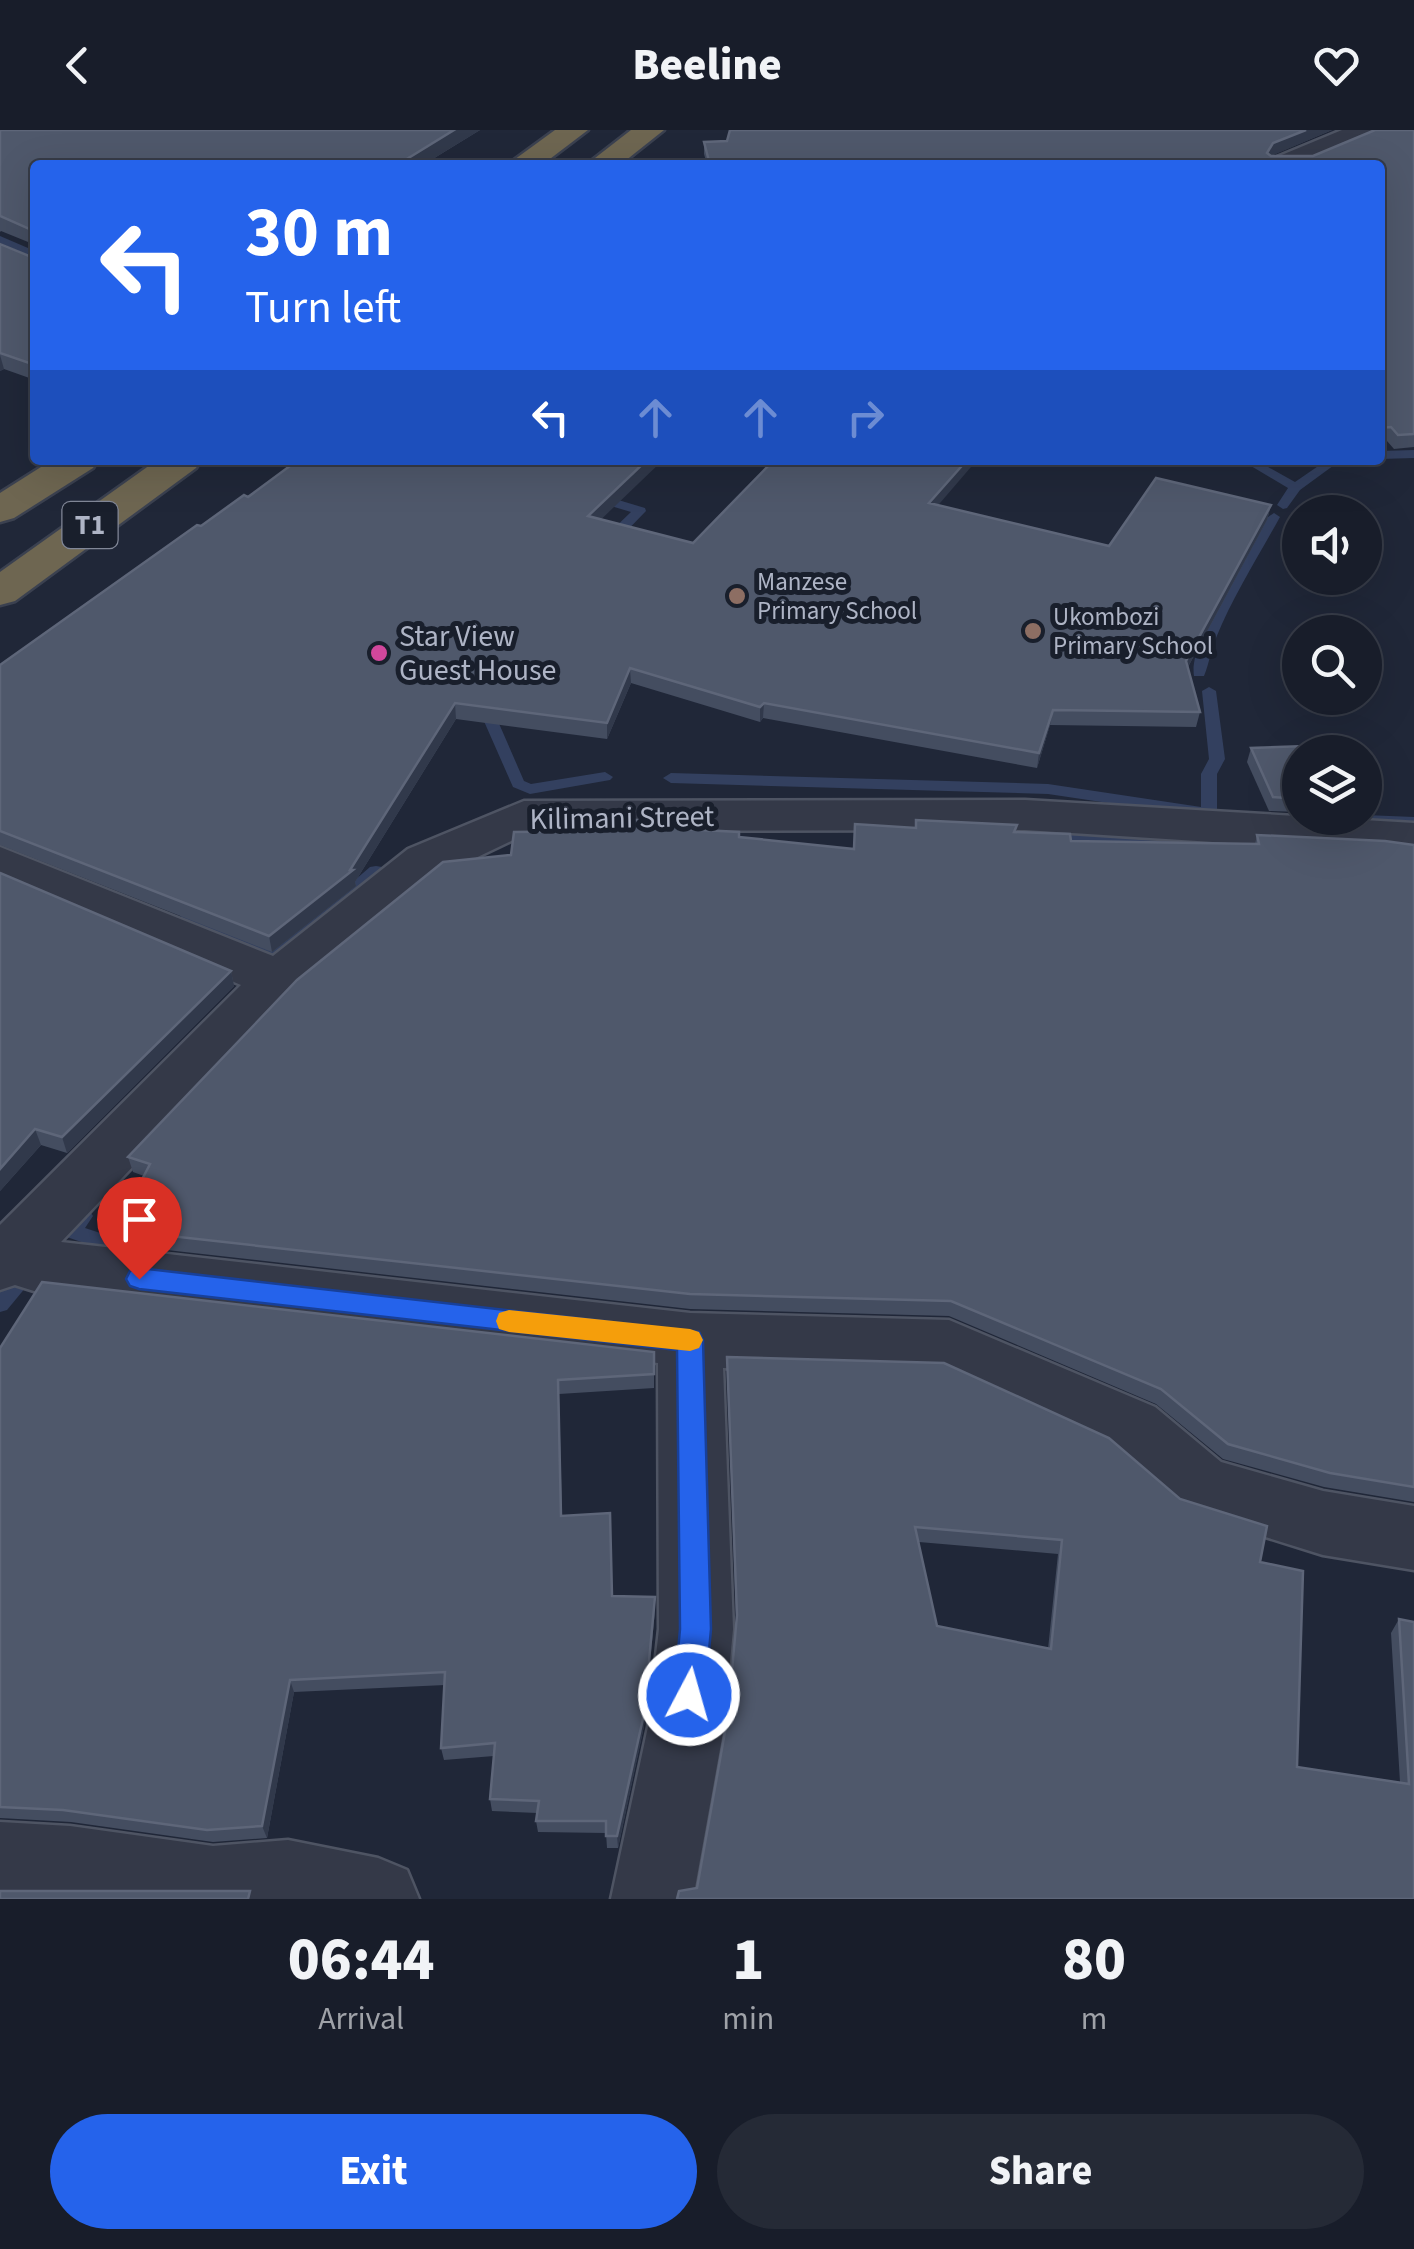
<!DOCTYPE html>
<style>
:root{--surface:#181d2a;--page:#252a36;--text:#f1f3f6;--muted:#9fa2a8;--line:#363b47;--accent:#2563eb}
body{margin:0;font-family:"Source Sans 3",sans-serif;background:var(--page);color:var(--text);height:100vh;display:flex;flex-direction:column;font-size:38px;white-space:nowrap}
*{box-sizing:border-box;margin:0}
p{font-size:32px;color:var(--muted)}
.icon{flex:none;width:55px;height:55px;fill:none;stroke:currentColor;stroke-width:2;stroke-linecap:round;stroke-linejoin:round}
.map{position:relative;height:1769px;overflow:hidden}
.sheet{display:flex;flex-direction:column;background:var(--surface);flex:1}
.sheet>*{flex:none}
.banner{position:absolute;left:30px;top:30px;width:1355px;height:305px;border-radius:10px;box-shadow:0 10px 40px #0002,0 0 0 2px var(--line);background:#2563eb;color:#fff;overflow:hidden}
.fabs{position:absolute;left:1282px;top:365px;display:grid;gap:20px}
.fabs a{display:grid;place-items:center;width:100px;height:100px;border-radius:50%;background:var(--surface);box-shadow:0 10px 40px #0002,0 0 0 2px var(--line);font-size:50px}
.pin{position:absolute;display:grid;place-items:center;width:85px;height:85px;color:#fff;margin:-102px -42px;border-radius:50% 50% 50% 0;rotate:-45deg;box-shadow:0 0 10px #0007}
.pin .icon{rotate:45deg}
.me{position:absolute;width:110px;margin:-55px;rotate:6deg;stroke-linejoin:round;filter:drop-shadow(0 0 8px #0008)}
.turn{display:flex;align-items:center;gap:35px;height:210px;padding:0 50px;font-size:45px}
.turn .icon{width:130px;height:130px;stroke-width:2.5}
.turn b{display:block;font-size:70px;line-height:85px}
.lanes{display:flex;align-items:center;height:95px;padding:0 50px;background:#0003;justify-content:center;gap:50px;direction:ltr}
.lanes .off{opacity:.35}
.eta{display:flex;justify-content:space-evenly;align-items:center;height:170px;text-align:center}
.eta b{font-size:60px;font-weight:800;line-height:70px}
.action{display:flex;gap:20px;margin-top:auto;padding:20px 50px}
.action a{flex:1;height:115px;border-radius:60px;background:var(--accent);color:#fff;font-size:40px;font-weight:800;line-height:115px;text-align:center}
.action a+a{background:var(--page);color:var(--text)}
header{display:flex;justify-content:space-between;align-items:center;height:130px;padding:0 50px;background:var(--surface);font-size:45px;font-weight:800}
.map>svg:first-child{display:block}
.lines{fill:none;stroke-linecap:round;stroke-linejoin:round}
.stream{fill:#33405f;fill-rule:evenodd}
.minor-casing{stroke:#4e5463;stroke-width:5}
.highway-casing{stroke:#3b4150;stroke-width:5}
.minor{fill:#343948;fill-rule:evenodd}
.highway{fill:#6e6651;fill-rule:evenodd}
.wall{fill:#444d60;fill-rule:evenodd}
.shaded-wall{fill:#31394b}
.building{fill:#4f586b;stroke:#5e6679;stroke-width:2.5;fill-rule:evenodd}
.route{fill:#2563eb;stroke:#184099;stroke-width:2.5}
.slow{fill:#f59e0b}
.education-dot{fill:#8d6e63;stroke:#191f2c;stroke-width:4}
.hotel-dot{fill:#d1479c;stroke:#191f2c;stroke-width:4}
.labels{text-anchor:middle;dominant-baseline:central;stroke-width:10;stroke-linejoin:round;paint-order:stroke}
.far-poi-label{font-size:25px;fill:#aeb4c5;stroke:#191f2c;text-anchor:start}
.shield{fill:#191f2c;stroke:#818797;stroke-width:2.5}
.shield-label{font-size:28px;font-weight:bold;fill:#aeb4c5}
.poi-label{font-size:30px;fill:#aeb4c5;stroke:#191f2c;text-anchor:start}
.street-label{font-size:30px;fill:#aeb4c5;stroke:#191f2c}
</style>
<header><svg class="icon" aria-label="back" viewBox="0 0 24 24"><path d="M15 5l-7 7 7 7"/></svg>Beeline<svg class="icon" aria-label="heart" viewBox="0 0 24 24"><path d="M12 20l-8-8c-3-5 5-10 8-4 3-6 11-1 8 4z"/></svg></header>
<div class="map">
<svg width="1414" height="1769" viewBox="0 0 1414 1769">
<rect width="100%" height="100%" fill="#202738"/>
<g class="lines">
<g class="stream">
<polygon points="0,106 35,121 35,128 0,113"/>
<polygon points="1414,320 1414,328 1380,329 1380,321"/>
<polygon points="1327,330 1341,330 1300,360 1287,378 1283,379 1277,375 1288,358 1251,336 1261,333 1295,352"/>
<polygon points="595,363 645,378 646,381 615,413 605,413 605,407 631,382 591,370 589,367"/>
<path d="M 1274,383 L 1280,387 C 1258,427 1233,466 1216,508 C 1211,520 1209,534 1204,546 L 1194,546 C 1188,511 1249,420 1268,387 Z"/>
<polygon points="1209,557 1216,561 1225,629 1217,644 1217,683 1209,688 1048,664 671,653 663,648 671,643 1048,654 1201,677 1201,644 1209,629 1202,561"/>
<polygon points="498,572 505,576 497,589 524,651 531,654 605,642 613,647 610,650 530,664 513,657 483,589 493,573"/>
<polygon points="1365,685 1414,687 1414,697 1317,693 1309,688 1365,688"/>
<polygon points="1047,701 1211,706 1219,711 1211,716 1041,710 1039,706 1041,702"/>
<polygon points="376,736 382,737 384,741 382,745 284,829 278,831 203,801 196,793 182,789 180,785 188,779 208,785 215,793 276,818 370,737"/>
<path d="M 83,1078 L 90,1081 L 93,1086 L 85,1098 L 140,1116 L 152,1133 L 149,1139 C 134,1142 133,1132 121,1126 C 103,1118 83,1113 64,1106 L 61,1101 C 66,1092 73,1082 83,1078 Z"/>
<polygon points="16,1149 23,1151 26,1157 7,1180 0,1182 0,1161 9,1151"/>
</g>
<defs>
<g id="minor">
<polygon points="1342,0 1381,0 1377,6 1309,35 1268,35 1272,29"/>
<polygon points="1025,670 1414,693 1414,725 1025,700 532,701 444,743 298,863 61,1112 690,1183 949,1190 1155,1277 1221,1332 1323,1361 1414,1376 1414,1440 1323,1425 1176,1379 1107,1319 943,1244 723,1238 733,1499 724,1597 693,1769 611,1769 648,1597 659,1499 658,1233 34,1161 15,1155 0,1160 0,1095 241,855 0,752 0,717 273,826 408,719 524,671"/>
<polygon points="0,1692 70,1696 213,1716 288,1710 378,1728 407,1740 419,1769 0,1769"/>
</g>
<g id="highway">
<polygon points="555,0 588,0 542,35 507,35"/>
<polygon points="631,0 664,0 620,35 586,35"/>
<polygon points="52,330 98,330 93,338 14,388 0,392 0,363"/>
<polygon points="157,330 201,330 196,338 15,471 0,475 0,442"/>
</g>
</defs>
<use href="#minor" class="minor-casing"/>
<use href="#highway" class="highway-casing"/>
<use href="#minor" class="minor"/>
<use href="#highway" class="highway"/>
</g>
<g class="wall">
<polygon points="0,0 480,0 423,35 35,35 35,250 4,239 0,241 0,114 34,128 33,114 1,101 0,102"/>
<polygon points="1332,0 1270,26 1313,26 1414,0 1414,317 1394,319 1387,311 1380,312 1380,35 707,35 704,24 704,12"/>
<polygon points="248,367 600,390 693,413 938,375 1109,416 1271,375 1267,390 1188,537 1200,582 1196,597 1050,595 1037,638 763,588 760,592 631,553 607,609 456,589 355,752 356,756 272,822 0,715 0,535 201,396"/>
<polygon points="1251,618 1300,622 1300,682 1269,681 1247,632"/>
<polygon points="916,690 1017,695 1016,702 1071,711 1255,714 1257,705 1414,715 1414,1372 1324,1357 1223,1329 1156,1274 949,1186 690,1179 122,1115 116,1100 144,1046 133,1042 128,1027 511,725 594,701 684,691 684,699 739,707 854,719 915,698"/>
<polygon points="0,743 231,841 234,856 67,1023 41,1015 0,1061"/>
<polygon points="0,1218 654,1222 654,1258 559,1264 562,1386 612,1466 655,1480 644,1596 618,1718 607,1718 606,1703 538,1702 536,1691 537,1683 492,1681 490,1669 494,1626 444,1630 441,1618 445,1555 294,1562 267,1708 213,1712 71,1692 0,1688"/>
<path d="M 727,1227 L 1180,1369 L 1260,1432 L 1297,1637 L 1400,1652 L 1391,1503 L 1399,1489 L 1414,1492 L 1414,1769 L 697,1758 L 728,1585 L 736,1492 ZM 919,1412 L 1058,1424 L 1048,1519 L 937,1496 Z"/>
</g>
<g class="shaded-wall">
<polygon points="454,0 480,0 423,35 397,35"/>
<polygon points="1306,0 1332,0 1271,26 1264,35 1267,23 1273,13"/>
<polygon points="0,225 4,239 0,241"/>
<polygon points="647,330 663,330 589,401 588,386"/>
<polygon points="967,330 977,330 928,387 929,373"/>
<polygon points="1271,375 1267,390 1183,546 1186,531"/>
<polygon points="630,538 631,553 607,609 607,593"/>
<polygon points="455,573 456,589 355,752 356,756 272,822 269,806 350,740"/>
<polygon points="764,573 763,588 760,592 760,577"/>
<polygon points="1053,580 1050,595 1037,638 1039,623"/>
<polygon points="231,841 234,856 67,1023 62,1007"/>
<polygon points="35,999 41,1015 0,1061 0,1039"/>
<polygon points="558,1250 559,1264 562,1399 561,1386"/>
<polygon points="655,1467 655,1480 644,1596 618,1718 617,1706"/>
<polygon points="290,1550 294,1562 267,1708 262,1696"/>
</g>
<g class="building">
<polygon points="0,0 454,0 397,35 35,35 35,235 0,223 0,114 34,128 32,100 0,86"/>
<polygon points="730,0 1306,0 1273,13 1267,23 1271,26 1313,26 1375,0 1414,0 1414,304 1398,305 1391,297 1380,298 1380,35 710,35 704,12 727,11"/>
<polygon points="298,330 647,330 588,386 693,413 774,330 967,330 929,373 1109,416 1156,348 1271,375 1186,531 1200,582 1053,580 1039,623 764,573 760,577 630,538 607,593 455,573 350,740 353,740 269,806 0,701 0,535 197,395 201,396 244,365 248,367"/>
<polygon points="1335,615 1338,622 1300,622 1300,669 1273,667 1251,618"/>
<polygon points="595,689 684,691 683,699 739,702 739,707 854,719 855,694 916,698 916,690 1017,695 1014,702 1070,704 1071,711 1259,714 1257,705 1385,711 1414,715 1414,1357 1330,1343 1228,1314 1161,1259 951,1171 690,1164 116,1100 150,1034 128,1027 297,850 443,732 511,725 514,702 594,701"/>
<polygon points="0,743 231,841 62,1007 35,999 0,1039"/>
<polygon points="42,1152 654,1222 654,1244 558,1250 561,1386 610,1383 612,1466 655,1467 644,1584 617,1706 606,1706 606,1691 536,1691 539,1671 490,1669 495,1613 441,1618 445,1542 290,1550 262,1696 207,1700 63,1680 0,1677 0,1218"/>
<path d="M 727,1227 L 944,1233 L 1109,1308 L 1180,1369 L 1267,1396 L 1260,1432 L 1303,1441 L 1297,1637 L 1409,1654 L 1399,1489 L 1414,1492 L 1414,1769 L 677,1769 L 679,1761 L 697,1758 L 728,1585 L 737,1485 ZM 915,1397 L 1062,1410 L 1051,1519 L 937,1496 Z"/>
<polygon points="0,1761 250,1761 248,1769 0,1769"/>
</g>
<polygon class="route" points="139,1138 699,1202 703,1210 711,1499 705,1565 700,1575 689,1580 678,1575 674,1565 680,1499 677,1220 139,1159 130,1156 126,1149 130,1141"/>
<polygon class="slow" points="509,1180 690,1199 699,1202 703,1210 699,1218 690,1221 509,1202 499,1199 496,1191 499,1183"/>
<g class="education-dot">
<circle cx="737" cy="466" r="10"/>
<circle cx="1033" cy="501" r="10"/>
</g>
<circle class="hotel-dot" cx="379" cy="523" r="10"/>
<g class="labels">
<g class="far-poi-label">
<text x="757" y="452">Manzese<tspan x="757" dy="29">Primary School</tspan></text>
<text x="1053" y="487">Ukombozi<tspan x="1053" dy="29">Primary School</tspan></text>
</g>
<rect class="shield" x="62.5" y="372" width="55" height="46" rx="8"/>
<g class="shield-label">
<text x="90" y="395">T1</text>
</g>
<g class="poi-label">
<text x="399" y="506">Star View<tspan x="399" dy="34">Guest House</tspan></text>
</g>
<g class="street-label">
<text transform="translate(622 688) rotate(-1)">Kilimani Street</text>
</g>
</g>
</svg>
<div class="fabs">
<a><svg class="icon" aria-label="sound" viewBox="0 0 24 24"><path d="M4 9h4l5-4v14l-5-4H4zM17 9q2 3 0 6"/></svg></a>
<a><svg class="icon" aria-label="search" viewBox="0 0 24 24"><circle cx="10" cy="10" r="6"/><path d="M15 15l6 6"/></svg></a>
<a><svg class="icon" aria-label="layers" viewBox="0 0 24 24"><path d="M12 4l9 5-9 5-9-5zM3 14l9 5 9-5"/></svg></a>
</div>
<div class="pin" style="left:139px;top:1149px;background:#d93025"><svg class="icon" aria-label="arrive" viewBox="0 0 24 24"><path d="M6 21V4h12l-3 4 3 4H6"/></svg></div>
<svg class="me" style="left:689px;top:1565px" viewBox="-20 -20 40 40"><circle r="17" fill="#2563eb" stroke="#fff" stroke-width="3"/><path d="M0-11L8 9 0 5-8 9z" fill="#fff"/></svg>
<div class="banner">
<div class="turn"><svg class="icon" aria-label="left" viewBox="0 0 24 24"><path d="M17 20v-9H6M10 6l-5 5 5 5"/></svg><div><b>30 m</b>Turn left</div></div>
<div class="lanes"><svg class="icon" aria-label="left" viewBox="0 0 24 24"><path d="M17 20v-9H6M10 6l-5 5 5 5"/></svg><svg class="icon off" aria-label="ahead" viewBox="0 0 24 24"><path d="M12 20V5M6 11l6-6 6 6"/></svg><svg class="icon off" aria-label="ahead" viewBox="0 0 24 24"><path d="M12 20V5M6 11l6-6 6 6"/></svg><svg class="icon off" aria-label="right" viewBox="0 0 24 24"><path d="M7 20v-9h11M14 6l5 5-5 5"/></svg></div>
</div>
</div>
<section class="sheet">
<div class="eta">
<div><b>06:44</b><p>Arrival</p></div>
<div><b>1</b><p>min</p></div>
<div><b>80</b><p>m</p></div>
</div>
<div class="action"><a>Exit</a><a>Share</a></div>
</section>
